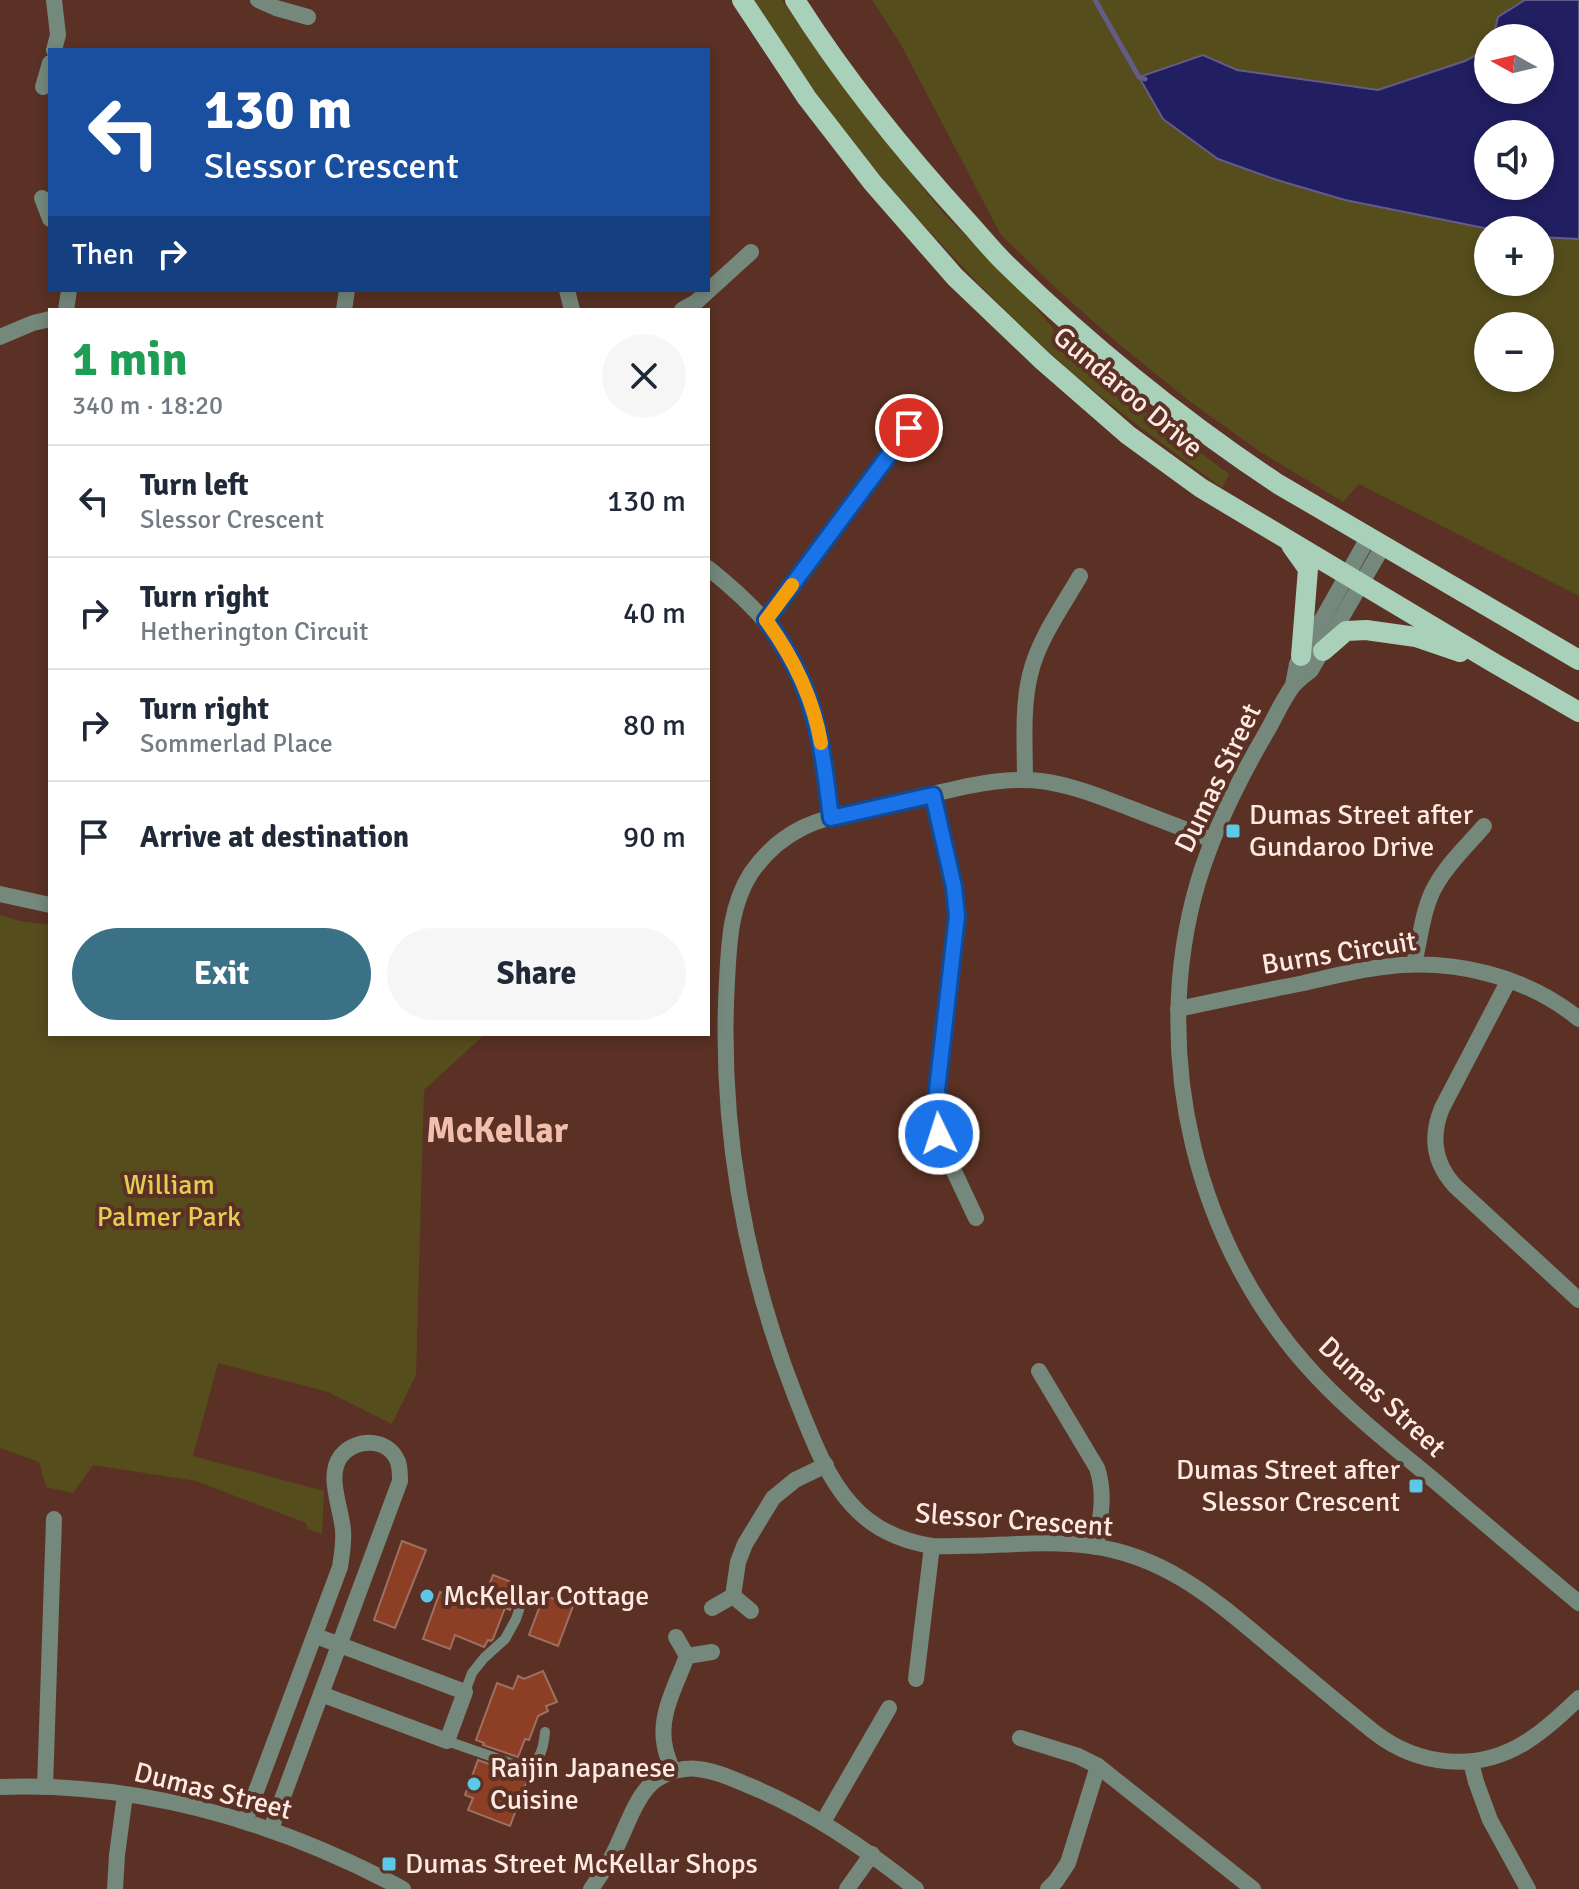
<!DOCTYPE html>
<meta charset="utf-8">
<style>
:root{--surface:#fff;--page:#f6f6f7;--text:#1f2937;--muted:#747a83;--line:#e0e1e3;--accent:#3a7186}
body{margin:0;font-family:Signika,sans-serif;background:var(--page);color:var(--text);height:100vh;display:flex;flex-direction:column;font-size:30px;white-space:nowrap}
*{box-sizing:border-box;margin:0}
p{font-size:26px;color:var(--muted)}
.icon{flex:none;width:44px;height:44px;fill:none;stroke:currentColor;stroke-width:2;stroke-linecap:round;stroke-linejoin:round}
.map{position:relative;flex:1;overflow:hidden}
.side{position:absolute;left:48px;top:308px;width:662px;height:728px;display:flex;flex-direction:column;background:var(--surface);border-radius:0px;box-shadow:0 4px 12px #0003}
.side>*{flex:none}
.hud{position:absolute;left:48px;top:48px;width:662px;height:244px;border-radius:0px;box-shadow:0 4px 12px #0003;background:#1a4fa0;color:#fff;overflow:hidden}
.needle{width:52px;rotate:278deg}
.buttons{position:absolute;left:1474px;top:24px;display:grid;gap:16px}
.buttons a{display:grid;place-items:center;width:80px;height:80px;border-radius:50%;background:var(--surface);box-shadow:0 4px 12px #0003;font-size:40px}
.pin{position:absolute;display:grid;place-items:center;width:68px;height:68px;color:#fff;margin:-34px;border:4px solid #fff;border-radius:50%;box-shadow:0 2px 8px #0007}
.me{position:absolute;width:88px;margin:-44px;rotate:356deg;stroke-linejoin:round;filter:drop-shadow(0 0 6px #0008)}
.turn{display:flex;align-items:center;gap:28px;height:168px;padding:0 24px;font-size:36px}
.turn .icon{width:104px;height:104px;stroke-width:2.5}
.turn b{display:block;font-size:56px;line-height:68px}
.then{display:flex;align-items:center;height:76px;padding:0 24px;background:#0003;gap:16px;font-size:30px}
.round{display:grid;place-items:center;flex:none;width:84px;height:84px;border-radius:42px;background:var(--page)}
.summary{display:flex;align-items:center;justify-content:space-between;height:136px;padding:0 24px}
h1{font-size:48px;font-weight:700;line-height:60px;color:#1e9e55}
.action{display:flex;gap:16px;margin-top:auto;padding:16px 24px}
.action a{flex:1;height:92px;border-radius:48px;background:var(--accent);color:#fff;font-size:32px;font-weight:700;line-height:92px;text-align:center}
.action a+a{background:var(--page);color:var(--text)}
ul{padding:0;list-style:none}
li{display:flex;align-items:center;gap:24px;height:112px;padding:0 24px;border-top:2px solid var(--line)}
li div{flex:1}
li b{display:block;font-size:30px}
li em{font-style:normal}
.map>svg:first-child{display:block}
.green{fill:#564d1d;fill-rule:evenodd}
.water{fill:#211e61;stroke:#645b88;stroke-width:2;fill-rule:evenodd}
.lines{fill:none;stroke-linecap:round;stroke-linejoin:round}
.stream{stroke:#645b88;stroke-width:5}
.building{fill:#8d3f25;stroke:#9e7061;stroke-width:2}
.service{stroke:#75887c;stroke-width:10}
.minor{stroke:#75887c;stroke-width:16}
.tertiary{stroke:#75887c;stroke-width:16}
.primary{stroke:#a9d1b9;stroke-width:20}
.route-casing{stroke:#114b97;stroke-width:20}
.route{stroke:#1a73e8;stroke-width:14}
.slow{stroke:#f59e0b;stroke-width:14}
.poi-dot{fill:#5ac8e6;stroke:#5a3124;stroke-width:3}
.labels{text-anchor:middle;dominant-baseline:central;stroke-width:8;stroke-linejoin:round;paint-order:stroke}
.street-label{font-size:28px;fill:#ffeae3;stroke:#5a3124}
.poi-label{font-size:28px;fill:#ffeae3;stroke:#5a3124;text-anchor:start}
.park-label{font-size:28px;fill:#e4cd51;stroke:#5a3124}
.district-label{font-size:36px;font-weight:bold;fill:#f2bfaf;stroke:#5a3124}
</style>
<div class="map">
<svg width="1579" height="1889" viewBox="0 0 1579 1889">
<rect width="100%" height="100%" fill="#5a3124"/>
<g class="green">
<path d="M 754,0 L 782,0 L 850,96 L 943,213 L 1022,291 L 1071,350 L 1155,419 L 1229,474 L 1222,488 C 1177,454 1130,421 1087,385 C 1048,353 1012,317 976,281 C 944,247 912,213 882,178 C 835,122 793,61 754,0 Z"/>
<path d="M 872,0 L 1579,0 L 1579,596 L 1359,484 L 1343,502 L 1259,451 L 1188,400 L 1120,345 L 1061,293 L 1001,235 L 900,43 ZM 1488,38 L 1540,38 L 1540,90 L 1488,90 ZM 1488,134 L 1540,134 L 1540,186 L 1488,186 ZM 1488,230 L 1540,230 L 1540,282 L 1488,282 ZM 1488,326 L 1540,326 L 1540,378 L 1488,378 Z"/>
<polygon points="0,915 20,921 50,925 50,1034 485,1034 424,1090 416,1375 392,1424 328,1392 218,1363 193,1456 324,1491 322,1534 308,1529 306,1523 196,1481 93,1465 73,1493 46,1487 39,1462 0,1448"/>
</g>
<path class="water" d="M 1525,0 L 1579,0 L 1579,239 L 1540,237 L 1540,230 L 1494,230 L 1345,200 L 1277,180 L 1218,159 L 1163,119 L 1139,77 L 1203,55 L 1237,70 L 1378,90 L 1465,61 L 1488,49 L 1488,90 L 1540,90 L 1540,38 L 1493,38 L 1498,17 ZM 1488,134 L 1540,134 L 1540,186 L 1488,186 Z"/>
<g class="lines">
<polyline class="stream" points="1095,0 1139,77 1145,79"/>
</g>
<g class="building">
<polygon points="402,1541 426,1550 395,1628 374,1620"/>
<polygon points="493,1575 519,1585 510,1610 505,1608 493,1639 491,1641 488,1640 484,1647 455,1635 450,1649 423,1639 440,1592 477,1605 480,1596 484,1598"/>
<polygon points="544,1595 573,1606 558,1646 529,1635"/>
<polygon points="543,1671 557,1702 546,1706 548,1711 538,1716 529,1740 525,1739 518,1757 483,1745 484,1743 476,1740 497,1683 513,1689 518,1676 524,1679"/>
<polygon points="478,1760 514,1773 530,1772 510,1826 468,1810 473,1798 465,1795"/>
</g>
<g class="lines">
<g class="service">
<polyline points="465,1692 472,1673 484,1658 505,1639 516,1619 522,1601"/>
<path d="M 447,1741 L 516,1765 C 540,1765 543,1753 545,1732"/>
</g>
<g class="minor">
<polyline points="258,0 276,8 308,17"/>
<polyline points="54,50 58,35 54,0"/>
<polyline points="43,87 50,63"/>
<polyline points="42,198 50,219"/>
<polyline points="567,290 572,310"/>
<polyline points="66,310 69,290"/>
<polyline points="344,310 347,290"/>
<polyline points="682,310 696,302 751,252"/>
<polyline points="0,337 33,323 50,319"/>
<path d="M 708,568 C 765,613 805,659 819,732 C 824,761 827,789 831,818"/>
<polyline points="766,620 909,428"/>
<path d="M 1025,780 C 1025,746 1022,708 1030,675 C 1038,640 1062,607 1080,576"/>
<polyline points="933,795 954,887 957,916 937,1090 937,1119 943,1148 976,1218"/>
<path d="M 1212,840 C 1185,829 1158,819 1130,808 C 1101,797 1072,785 1041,781 C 991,775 935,795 887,805 C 859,812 828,815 802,828 C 782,838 764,854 751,873 C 730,906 729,944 727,981 C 719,1124 744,1266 796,1398 C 810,1433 825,1475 851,1504 C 872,1528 901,1541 932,1546 C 985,1548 1039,1539 1091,1546 C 1166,1556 1215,1600 1270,1646 C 1305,1675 1339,1704 1374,1732 C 1418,1766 1477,1773 1526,1742 C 1545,1730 1562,1714 1579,1698"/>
<polyline points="0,894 50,905"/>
<path d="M 1414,964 C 1420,940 1423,906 1436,885 C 1448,863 1468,845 1484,826"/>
<path d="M 1509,980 L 1442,1108 C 1430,1137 1434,1163 1455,1186 L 1579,1300"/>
<path d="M 1178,1009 C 1220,1000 1262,991 1304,983 C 1330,977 1356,970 1383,967 C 1451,958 1525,975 1579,1019"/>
<path d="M 1039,1371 L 1097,1468 C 1106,1495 1100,1519 1096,1547"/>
<polyline points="733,1596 751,1611"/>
<polyline points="712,1608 733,1596 738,1562 745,1544 773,1498 795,1480 826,1465"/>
<polyline points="316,1636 465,1692 447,1741 321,1694"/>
<polyline points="676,1637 687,1656"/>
<polyline points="916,1679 932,1546"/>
<polyline points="1020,1738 1078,1756 1098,1766"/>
<polyline points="1471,1762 1476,1782 1490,1820 1528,1889"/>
<path d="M 673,1771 C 669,1762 665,1751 664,1741 C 660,1712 677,1683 687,1656 L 712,1652"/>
<polyline points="45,1787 54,1519"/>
<path d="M 245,1821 L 340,1567 C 342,1555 344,1542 343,1530 C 341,1507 326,1475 341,1456 C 356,1437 389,1438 398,1462 C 400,1468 400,1475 400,1481 L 271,1829"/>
<polyline points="823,1822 889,1708"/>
<polyline points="115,1889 117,1855 125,1795"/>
<path d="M 591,1889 C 598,1879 605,1869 611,1858 C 625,1834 634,1795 657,1779 C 668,1772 684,1767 698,1769 C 716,1771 733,1779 750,1786 C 811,1811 865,1848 916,1889"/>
<polyline points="847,1889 872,1854"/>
<polyline points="1048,1889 1056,1881 1068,1863 1098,1766 1253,1889"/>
</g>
<g class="tertiary">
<path d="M 1383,546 L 1311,670 C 1305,675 1298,680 1293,686 C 1282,700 1275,718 1266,733 C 1238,781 1214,829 1198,882 C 1148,1052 1195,1249 1318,1378 C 1354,1416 1395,1448 1436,1482 C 1483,1522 1531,1563 1579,1603"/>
<polyline points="1293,685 1297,664 1368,538"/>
<path d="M 0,1787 C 143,1782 278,1822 403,1889"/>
</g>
<g class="primary">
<polyline points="742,0 807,98 872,182 955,277 1043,361 1128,435 1201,488 1494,663 1579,712"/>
<path d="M 795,0 C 845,79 904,152 967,221 C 979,234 991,249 1004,262 C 1088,344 1180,419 1278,484 L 1579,660"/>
<polyline points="1291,545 1308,569 1301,656"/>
<polyline points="1323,651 1346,631 1366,630 1416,637 1460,652"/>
</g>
</g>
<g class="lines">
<defs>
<path id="route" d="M 909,428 L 766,620 C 816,688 821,738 831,818 L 933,795 L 954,887 L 957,916 L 937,1090 L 937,1119 L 939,1134"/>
</defs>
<use href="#route" class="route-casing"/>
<use href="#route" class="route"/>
<path class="slow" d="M 792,585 L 766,620 C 793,657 813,697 821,743"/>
</g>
<g class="poi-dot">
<rect x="1225" y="823" width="16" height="16" rx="4"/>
<rect x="1408" y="1478" width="16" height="16" rx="4"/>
<circle cx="427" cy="1596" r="8"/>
<circle cx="474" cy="1784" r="8"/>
<rect x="381" y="1856" width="16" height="16" rx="4"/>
</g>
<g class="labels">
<g class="street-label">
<text transform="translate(1128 392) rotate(40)">Gundaroo Drive</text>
<text transform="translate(1218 778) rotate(-64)">Dumas Street</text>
<text transform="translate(1339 953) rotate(-9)">Burns Circuit</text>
<text transform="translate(1382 1397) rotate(43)">Dumas Street</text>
<text transform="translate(1014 1520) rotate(4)">Slessor Crescent</text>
<text transform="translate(213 1791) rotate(14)">Dumas Street</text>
</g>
<g class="poi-label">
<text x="1249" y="815">Dumas Street after<tspan x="1249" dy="32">Gundaroo Drive</tspan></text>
<text x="1400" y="1470" text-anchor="end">Dumas Street after<tspan x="1400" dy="32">Slessor Crescent</tspan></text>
<text x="443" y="1596">McKellar Cottage</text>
<text x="490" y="1768">Raijin Japanese<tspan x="490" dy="32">Cuisine</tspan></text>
<text x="405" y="1864">Dumas Street McKellar Shops</text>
</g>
<g class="park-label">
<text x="169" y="1185">William<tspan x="169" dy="32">Palmer Park</tspan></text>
</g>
<g class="district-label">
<text x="497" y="1130">McKellar</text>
</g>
</g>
</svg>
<div class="buttons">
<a><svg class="needle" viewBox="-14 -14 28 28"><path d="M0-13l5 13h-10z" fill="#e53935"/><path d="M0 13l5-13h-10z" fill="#747a83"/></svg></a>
<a><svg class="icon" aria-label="sound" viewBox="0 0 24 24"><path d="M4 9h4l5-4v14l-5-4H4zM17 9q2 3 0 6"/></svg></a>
<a>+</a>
<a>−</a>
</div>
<div class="pin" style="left:909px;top:428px;background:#d93025"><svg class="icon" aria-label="arrive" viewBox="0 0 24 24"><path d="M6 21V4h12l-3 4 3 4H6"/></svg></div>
<svg class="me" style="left:939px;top:1134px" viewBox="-20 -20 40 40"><circle r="17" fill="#1a73e8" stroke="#fff" stroke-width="3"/><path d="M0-11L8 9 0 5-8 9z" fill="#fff"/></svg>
<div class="hud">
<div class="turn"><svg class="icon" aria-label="left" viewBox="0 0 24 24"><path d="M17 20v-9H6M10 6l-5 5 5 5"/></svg><div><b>130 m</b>Slessor Crescent</div></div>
<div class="then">Then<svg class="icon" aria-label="right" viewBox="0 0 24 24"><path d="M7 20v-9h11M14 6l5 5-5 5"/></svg></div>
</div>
<section class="side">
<div class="summary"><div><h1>1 min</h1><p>340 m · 18:20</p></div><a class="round"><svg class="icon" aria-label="close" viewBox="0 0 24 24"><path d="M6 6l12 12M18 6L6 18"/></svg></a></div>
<ul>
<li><svg class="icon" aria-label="left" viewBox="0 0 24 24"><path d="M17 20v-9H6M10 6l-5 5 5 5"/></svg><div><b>Turn left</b><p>Slessor Crescent</p></div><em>130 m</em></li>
<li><svg class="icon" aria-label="right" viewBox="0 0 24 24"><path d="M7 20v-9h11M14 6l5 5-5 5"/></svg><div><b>Turn right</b><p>Hetherington Circuit</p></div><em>40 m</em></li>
<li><svg class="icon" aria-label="right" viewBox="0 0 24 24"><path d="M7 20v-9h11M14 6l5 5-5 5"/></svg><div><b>Turn right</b><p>Sommerlad Place</p></div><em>80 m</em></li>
<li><svg class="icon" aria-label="arrive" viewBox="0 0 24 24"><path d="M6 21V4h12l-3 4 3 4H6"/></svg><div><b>Arrive at destination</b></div><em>90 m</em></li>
</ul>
<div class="action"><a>Exit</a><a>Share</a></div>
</section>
</div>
